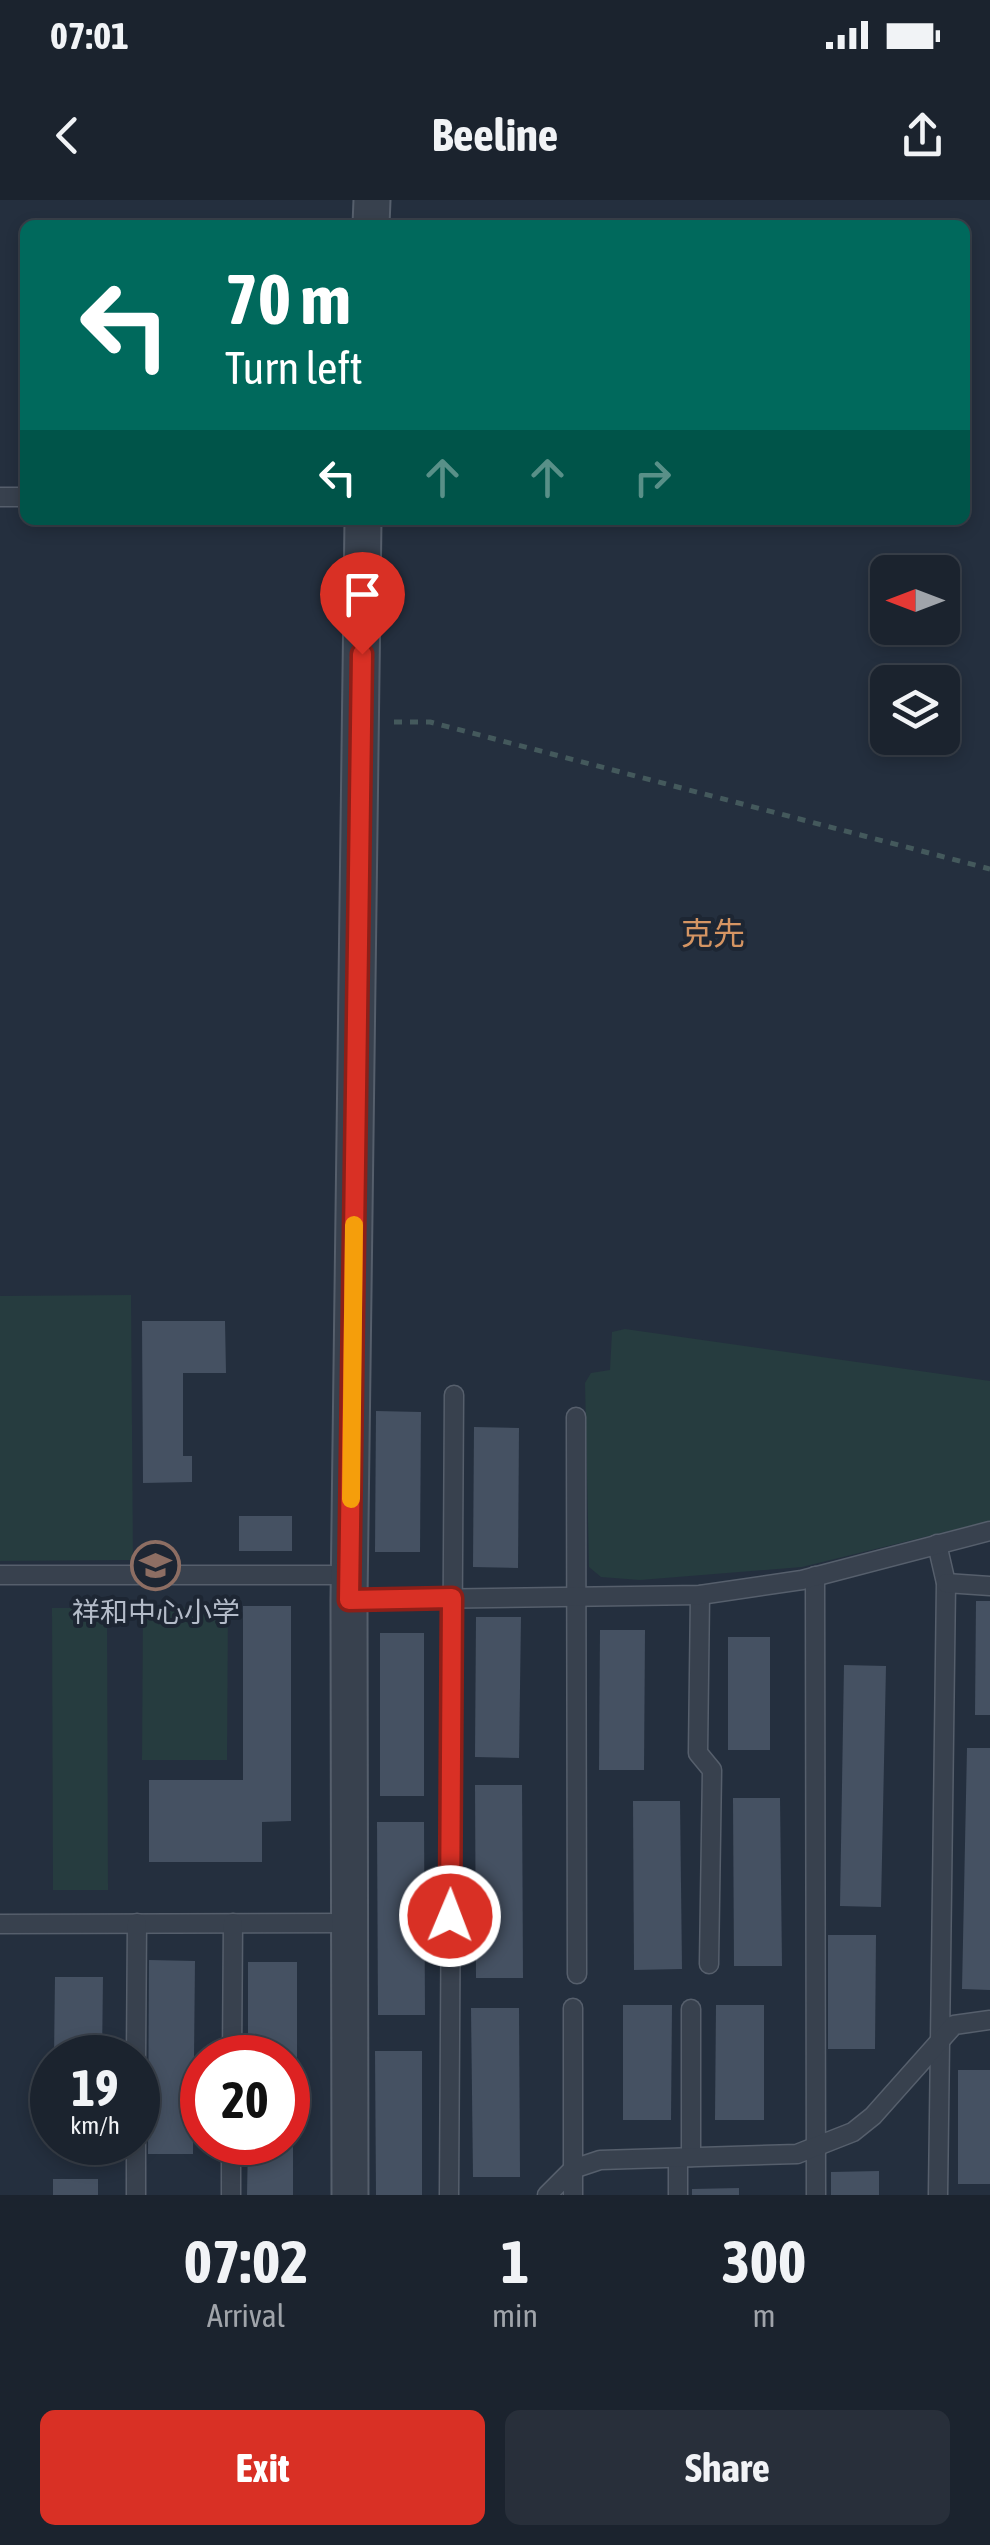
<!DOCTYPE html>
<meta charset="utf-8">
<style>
:root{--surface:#1b232e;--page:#282f3a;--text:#f1f3f6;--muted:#a0a4aa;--line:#39404a;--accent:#d93025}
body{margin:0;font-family:"Asap Condensed","Noto Sans SC",sans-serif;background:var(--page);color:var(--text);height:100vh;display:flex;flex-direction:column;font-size:38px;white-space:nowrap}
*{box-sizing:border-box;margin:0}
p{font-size:32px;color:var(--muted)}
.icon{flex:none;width:55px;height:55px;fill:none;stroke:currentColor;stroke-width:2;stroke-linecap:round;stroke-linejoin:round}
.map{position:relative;height:1995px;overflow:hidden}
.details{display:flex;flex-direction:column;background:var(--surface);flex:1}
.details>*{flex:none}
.top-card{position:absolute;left:20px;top:20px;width:950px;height:305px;border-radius:15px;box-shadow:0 5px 15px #0003,0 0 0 2px var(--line);background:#00695c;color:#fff;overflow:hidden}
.needle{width:65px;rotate:270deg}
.tools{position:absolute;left:870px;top:355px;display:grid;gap:20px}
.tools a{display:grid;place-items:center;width:90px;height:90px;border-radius:15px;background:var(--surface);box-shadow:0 5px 15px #0003,0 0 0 2px var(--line);font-size:50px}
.speed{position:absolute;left:30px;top:1835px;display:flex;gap:20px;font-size:50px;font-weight:700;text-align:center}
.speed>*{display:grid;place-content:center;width:130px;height:130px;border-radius:50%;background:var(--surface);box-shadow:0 5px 15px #0003,0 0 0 2px var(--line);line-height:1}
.speed small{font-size:25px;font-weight:400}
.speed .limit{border:15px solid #d22;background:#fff;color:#111}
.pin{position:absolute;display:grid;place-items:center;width:85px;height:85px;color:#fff;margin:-102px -42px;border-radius:50% 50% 50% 0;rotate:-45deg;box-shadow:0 0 10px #0007}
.pin .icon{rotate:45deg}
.me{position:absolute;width:110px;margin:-55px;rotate:1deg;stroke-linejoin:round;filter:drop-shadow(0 0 8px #0008)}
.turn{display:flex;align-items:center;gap:35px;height:210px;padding:0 40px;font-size:45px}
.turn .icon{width:130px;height:130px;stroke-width:2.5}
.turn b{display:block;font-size:70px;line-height:85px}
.lanes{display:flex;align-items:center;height:95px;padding:0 40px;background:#0003;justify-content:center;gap:50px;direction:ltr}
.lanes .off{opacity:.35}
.eta{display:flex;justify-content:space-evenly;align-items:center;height:170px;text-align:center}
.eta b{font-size:60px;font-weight:700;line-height:70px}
.primary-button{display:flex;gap:20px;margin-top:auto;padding:20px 40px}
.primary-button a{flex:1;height:115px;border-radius:15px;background:var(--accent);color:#fff;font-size:40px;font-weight:700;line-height:115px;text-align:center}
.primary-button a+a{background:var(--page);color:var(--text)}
.status{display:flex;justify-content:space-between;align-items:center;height:70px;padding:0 50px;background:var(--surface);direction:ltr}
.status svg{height:28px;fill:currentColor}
header{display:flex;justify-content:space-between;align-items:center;height:130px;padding:0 40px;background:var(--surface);font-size:45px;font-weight:700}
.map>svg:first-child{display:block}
.green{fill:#263c3f}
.building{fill:#455162}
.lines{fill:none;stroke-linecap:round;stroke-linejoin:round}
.service-casing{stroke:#565f6c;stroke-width:21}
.minor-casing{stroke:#565f6c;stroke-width:39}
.path{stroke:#44595c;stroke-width:5;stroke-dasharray:8 8;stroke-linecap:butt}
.service{stroke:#38414e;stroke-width:18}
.minor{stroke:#38414e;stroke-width:35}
.route-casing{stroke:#8d1f18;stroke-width:25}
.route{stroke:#d93025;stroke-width:18}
.slow{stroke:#f59e0b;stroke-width:18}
.labels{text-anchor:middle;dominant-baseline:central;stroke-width:8;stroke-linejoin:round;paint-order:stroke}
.poi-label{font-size:28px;fill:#b4bcc9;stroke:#1d2633}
.quarter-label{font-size:32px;fill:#d59563;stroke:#1d2633}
</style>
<div class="status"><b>07:01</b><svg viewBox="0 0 49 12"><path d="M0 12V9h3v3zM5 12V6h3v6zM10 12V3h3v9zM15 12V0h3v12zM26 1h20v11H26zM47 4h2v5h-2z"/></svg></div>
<header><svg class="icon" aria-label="back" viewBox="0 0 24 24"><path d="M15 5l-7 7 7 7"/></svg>Beeline<svg class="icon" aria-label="share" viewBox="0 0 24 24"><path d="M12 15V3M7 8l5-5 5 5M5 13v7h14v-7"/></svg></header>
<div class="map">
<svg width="990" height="1995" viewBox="0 0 990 1995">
<rect width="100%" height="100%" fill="#242f3e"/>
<g class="green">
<polygon points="131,1095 133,1360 0,1361 0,1096"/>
<polygon points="625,1129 990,1181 990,1321 802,1367 640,1380 601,1377 589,1367 585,1183 591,1173 610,1170 612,1132"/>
<polygon points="143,1407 228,1408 227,1560 142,1560"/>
<polygon points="52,1408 107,1408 108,1690 53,1690"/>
</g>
<g class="building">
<polygon points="142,1121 225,1121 226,1173 183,1173 183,1256 192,1256 192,1282 143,1283"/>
<polygon points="376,1211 421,1212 420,1352 375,1352"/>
<polygon points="474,1227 519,1228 518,1368 473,1367"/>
<rect x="239" y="1316" width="53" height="35"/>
<polygon points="976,1401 990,1401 990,1515 975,1515"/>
<polygon points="243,1406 291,1406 291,1621 262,1622 262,1662 149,1662 149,1580 243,1580"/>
<polygon points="476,1417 521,1417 519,1558 475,1557"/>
<polygon points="600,1430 645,1430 644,1570 599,1570"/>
<rect x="380" y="1433" width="44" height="163"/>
<rect x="728" y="1437" width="42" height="113"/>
<polygon points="844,1465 886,1466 881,1707 840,1706"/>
<polygon points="967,1548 990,1548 990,1790 962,1789"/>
<polygon points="475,1585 522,1585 523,1778 476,1778"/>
<polygon points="733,1598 780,1598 782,1766 734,1766"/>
<polygon points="633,1601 680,1601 682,1769 634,1770"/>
<polygon points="377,1622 424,1622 425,1815 378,1815"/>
<polygon points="828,1735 876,1735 875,1849 828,1849"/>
<polygon points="149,1760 195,1761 193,1954 148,1954"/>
<polygon points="248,1762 297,1762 297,1873 288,1872 288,1858 248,1858"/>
<polygon points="55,1777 103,1777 102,1858 54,1858"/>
<polygon points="623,1805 672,1805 671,1920 623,1920"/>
<polygon points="716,1805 764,1805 764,1920 715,1920"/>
<polygon points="471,1808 519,1808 520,1977 473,1977"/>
<polygon points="375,1851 422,1851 422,1995 376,1995"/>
<rect x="958" y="1870" width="32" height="114"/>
<polygon points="288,1906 293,1906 293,1995 247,1995 248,1942 288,1942"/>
<polygon points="879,1971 879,1995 831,1995 831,1972"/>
<rect x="53" y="1979" width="45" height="16"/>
<polygon points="739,1988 739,1995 692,1995 692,1989"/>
</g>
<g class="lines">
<defs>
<g id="service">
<polyline points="0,297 25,297"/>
<polyline points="576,1217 577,1774"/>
<polyline points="937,1344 946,1383 938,1995"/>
<polyline points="0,1375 350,1375"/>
<polyline points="815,1376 816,1995"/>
<polyline points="946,1383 990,1386"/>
<polyline points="700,1395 698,1553 712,1570 709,1764"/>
<polyline points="349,1400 700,1395 802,1380 990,1331"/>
<polyline points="0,1724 349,1723"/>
<polyline points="136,1858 137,1723"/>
<polyline points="232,1858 233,1723"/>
<polyline points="691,1957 691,1809"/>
<polyline points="678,1958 678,1995"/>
<polyline points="136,1995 136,1942"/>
<polyline points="231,1995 231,1942"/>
<polyline points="449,1995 454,1195"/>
<polyline points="547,1995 573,1969 600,1960 797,1954 853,1932 873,1916 954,1825 990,1820"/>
<polyline points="573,1995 573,1808"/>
</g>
<g id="minor">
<polyline points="371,25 372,0"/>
<polyline points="350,1995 349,1400 363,320"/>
</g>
</defs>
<use href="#service" class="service-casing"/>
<use href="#minor" class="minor-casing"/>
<polyline class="path" points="394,522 430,522 990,669"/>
<use href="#service" class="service"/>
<use href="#minor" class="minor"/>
</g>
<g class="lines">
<defs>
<polyline id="route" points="362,454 349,1400 452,1398 450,1716"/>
</defs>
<use href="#route" class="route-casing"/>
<use href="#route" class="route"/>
<polyline class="slow" points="351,1299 354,1025"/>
</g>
<defs>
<symbol id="school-ring" viewBox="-11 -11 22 22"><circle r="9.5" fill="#1d2633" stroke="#8d6e63" stroke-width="1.5"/><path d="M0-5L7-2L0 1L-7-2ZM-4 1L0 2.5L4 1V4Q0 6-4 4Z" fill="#8d6e63"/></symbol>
</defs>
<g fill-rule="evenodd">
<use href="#school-ring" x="128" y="1338" width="55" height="55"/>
</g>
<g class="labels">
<g class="poi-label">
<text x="156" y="1412">祥和中心小学</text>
</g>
<g class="quarter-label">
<text x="713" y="733">克先</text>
</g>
</g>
</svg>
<div class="tools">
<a><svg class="needle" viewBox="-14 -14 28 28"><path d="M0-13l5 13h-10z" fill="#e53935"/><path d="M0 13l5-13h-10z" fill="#a0a4aa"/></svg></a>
<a><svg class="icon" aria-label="layers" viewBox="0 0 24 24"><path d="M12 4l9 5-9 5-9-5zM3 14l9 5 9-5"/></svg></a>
</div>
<div class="speed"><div>19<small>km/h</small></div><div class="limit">20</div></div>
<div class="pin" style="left:362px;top:454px;background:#d93025"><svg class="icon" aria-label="arrive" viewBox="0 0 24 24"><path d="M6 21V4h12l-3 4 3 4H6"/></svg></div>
<svg class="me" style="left:450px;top:1716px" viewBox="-20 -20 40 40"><circle r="17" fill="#d93025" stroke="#fff" stroke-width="3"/><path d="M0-11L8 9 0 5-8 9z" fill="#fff"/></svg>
<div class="top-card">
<div class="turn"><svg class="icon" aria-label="left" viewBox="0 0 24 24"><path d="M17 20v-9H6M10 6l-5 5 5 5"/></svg><div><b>70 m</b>Turn left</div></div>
<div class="lanes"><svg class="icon" aria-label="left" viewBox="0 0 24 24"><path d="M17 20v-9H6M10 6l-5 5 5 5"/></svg><svg class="icon off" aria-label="ahead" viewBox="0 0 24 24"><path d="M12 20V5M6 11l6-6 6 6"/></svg><svg class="icon off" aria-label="ahead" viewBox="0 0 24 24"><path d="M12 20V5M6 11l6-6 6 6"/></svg><svg class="icon off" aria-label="right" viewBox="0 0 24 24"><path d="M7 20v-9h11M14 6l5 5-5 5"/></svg></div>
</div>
</div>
<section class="details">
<div class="eta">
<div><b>07:02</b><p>Arrival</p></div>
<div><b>1</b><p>min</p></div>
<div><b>300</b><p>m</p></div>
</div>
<div class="primary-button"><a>Exit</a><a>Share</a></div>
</section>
